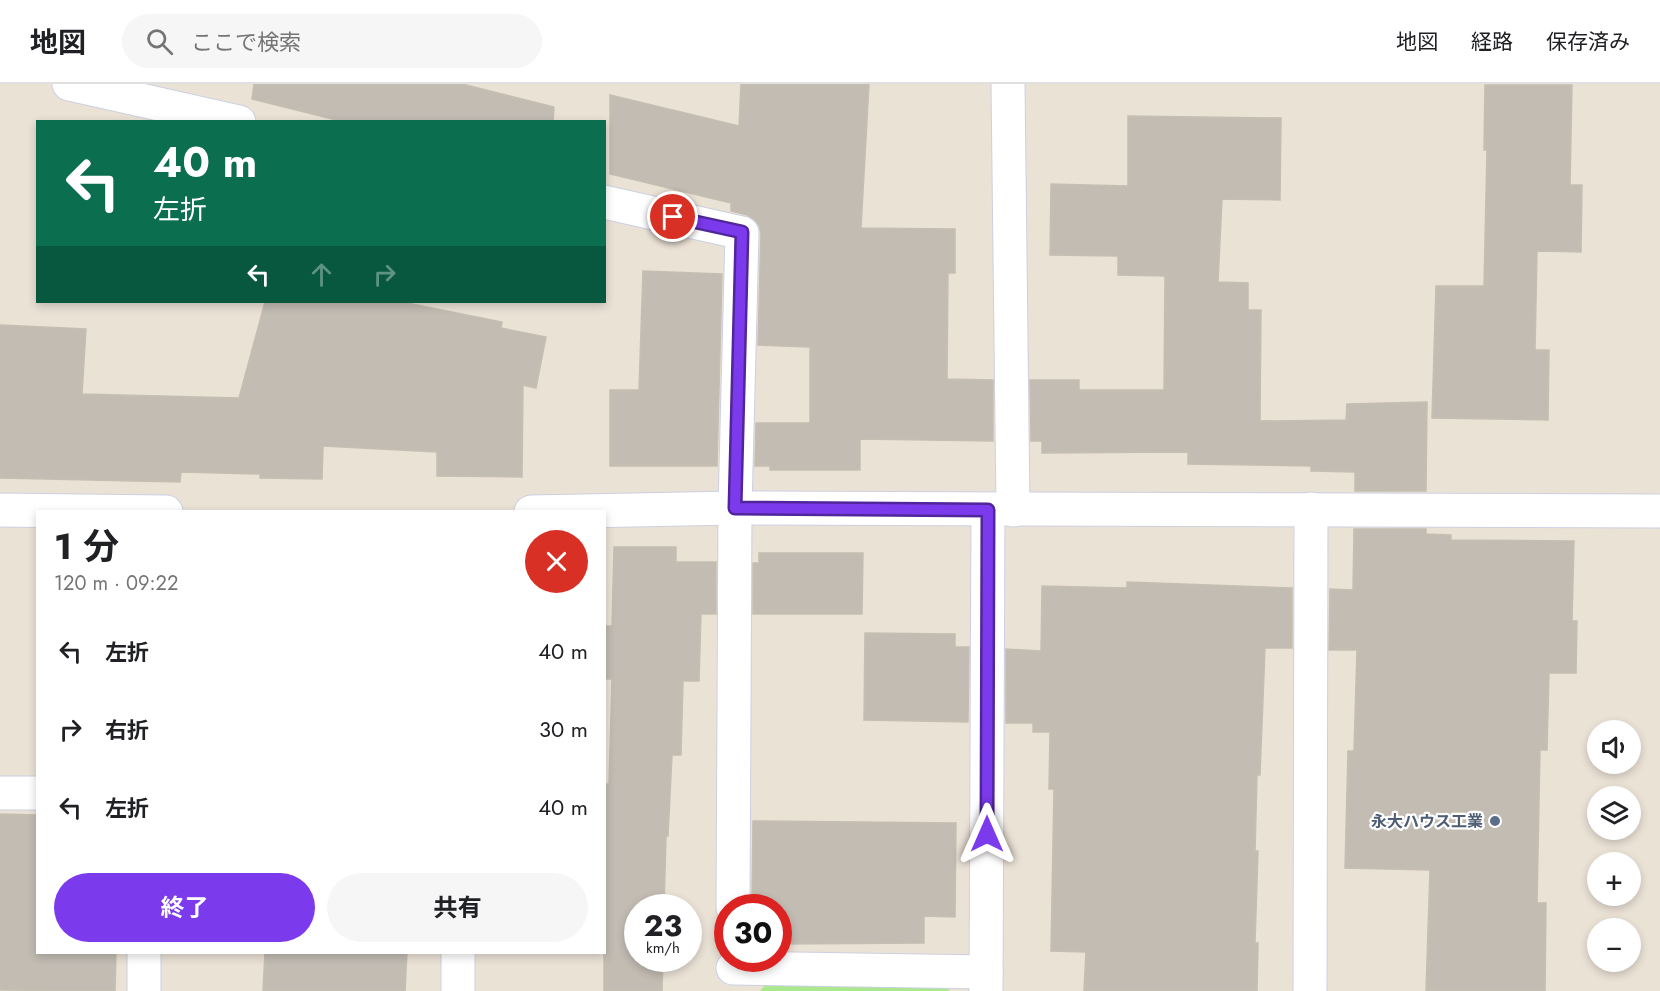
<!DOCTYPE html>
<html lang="ja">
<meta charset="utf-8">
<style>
:root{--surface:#fff;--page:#f6f6f6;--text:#202124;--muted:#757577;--line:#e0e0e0;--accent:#7c3aed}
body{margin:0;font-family:Jost,"Noto Sans JP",sans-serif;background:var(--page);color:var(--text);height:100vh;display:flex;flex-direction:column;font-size:22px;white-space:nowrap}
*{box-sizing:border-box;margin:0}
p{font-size:20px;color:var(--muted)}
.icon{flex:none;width:33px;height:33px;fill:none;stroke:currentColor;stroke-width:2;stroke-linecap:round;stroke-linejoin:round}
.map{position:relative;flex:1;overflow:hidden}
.panel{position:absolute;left:36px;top:426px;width:570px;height:444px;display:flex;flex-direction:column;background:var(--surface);border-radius:0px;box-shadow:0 3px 9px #0003}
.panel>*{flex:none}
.guide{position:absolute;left:36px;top:36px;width:570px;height:183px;border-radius:0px;box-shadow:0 3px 9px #0003;background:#0b6e4f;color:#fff;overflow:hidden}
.controls{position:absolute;left:1587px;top:636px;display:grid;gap:12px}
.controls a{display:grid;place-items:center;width:54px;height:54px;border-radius:50%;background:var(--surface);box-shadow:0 3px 9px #0003;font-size:30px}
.speed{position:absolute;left:624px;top:810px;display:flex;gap:12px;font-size:30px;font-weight:700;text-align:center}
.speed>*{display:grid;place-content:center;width:78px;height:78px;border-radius:50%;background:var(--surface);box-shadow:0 3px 9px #0003;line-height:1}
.speed small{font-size:15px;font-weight:400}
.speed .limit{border:9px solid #d22;background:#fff;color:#111}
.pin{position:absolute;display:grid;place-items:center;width:51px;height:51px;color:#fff;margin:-26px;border:3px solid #fff;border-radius:50%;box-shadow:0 2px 6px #0007}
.me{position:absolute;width:66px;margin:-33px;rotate:0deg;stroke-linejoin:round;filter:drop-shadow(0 0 4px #0008)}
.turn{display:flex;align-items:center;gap:21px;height:126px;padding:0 18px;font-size:27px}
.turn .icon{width:78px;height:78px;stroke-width:2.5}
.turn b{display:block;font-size:42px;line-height:51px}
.lanes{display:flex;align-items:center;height:57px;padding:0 18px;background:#0003;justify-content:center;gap:30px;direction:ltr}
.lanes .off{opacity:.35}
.round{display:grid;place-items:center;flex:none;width:63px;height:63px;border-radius:32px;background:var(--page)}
.headline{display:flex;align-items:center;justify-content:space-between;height:102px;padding:0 18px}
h1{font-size:36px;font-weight:700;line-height:45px}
.primary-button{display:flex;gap:12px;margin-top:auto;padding:12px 18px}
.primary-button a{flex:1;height:69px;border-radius:36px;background:var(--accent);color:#fff;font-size:24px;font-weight:700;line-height:69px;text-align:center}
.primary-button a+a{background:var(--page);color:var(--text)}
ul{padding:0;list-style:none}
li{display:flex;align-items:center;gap:18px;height:78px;padding:0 18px}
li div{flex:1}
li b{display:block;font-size:22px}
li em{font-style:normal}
header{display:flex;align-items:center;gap:36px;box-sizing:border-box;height:84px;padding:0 30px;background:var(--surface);border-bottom:2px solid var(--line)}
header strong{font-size:28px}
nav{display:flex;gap:33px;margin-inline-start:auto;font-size:21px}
.search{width:420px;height:54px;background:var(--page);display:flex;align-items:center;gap:15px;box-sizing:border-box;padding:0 21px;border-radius:33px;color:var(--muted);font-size:22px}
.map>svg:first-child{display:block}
.green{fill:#abe88d}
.building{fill:#c2bcb3;stroke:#c6beb0;stroke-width:1.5}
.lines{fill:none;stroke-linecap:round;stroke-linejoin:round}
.street-casing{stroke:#ccd0e2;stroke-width:35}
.street{stroke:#fff;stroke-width:33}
.route-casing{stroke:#51269a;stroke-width:15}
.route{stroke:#7c3aed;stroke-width:10}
.service-dot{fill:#5c6f8a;stroke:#fff;stroke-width:2}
.labels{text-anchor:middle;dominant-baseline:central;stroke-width:4.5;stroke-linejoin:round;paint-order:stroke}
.service-label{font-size:16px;font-weight:bold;fill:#4e5e75;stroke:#fff;text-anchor:end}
</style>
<header>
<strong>地図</strong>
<div class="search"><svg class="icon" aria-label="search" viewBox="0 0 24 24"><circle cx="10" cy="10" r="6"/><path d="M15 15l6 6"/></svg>ここで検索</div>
<nav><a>地図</a><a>経路</a><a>保存済み</a></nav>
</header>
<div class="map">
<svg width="1660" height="907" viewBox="0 0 1660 907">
<rect width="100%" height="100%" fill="#ebe2d6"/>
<polygon class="green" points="767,899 945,903 950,907 760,907"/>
<g class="building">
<polygon points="254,0 462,0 554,23 553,38 344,38 252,15"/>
<polygon points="741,0 869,0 861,144 955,145 955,189 948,189 947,295 993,296 993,357 860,355 860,386 770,386 770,382 755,382 756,339 810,339 810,263 758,261 761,149 759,141 754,135 747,131 731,127 731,119 610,90 610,11 739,42"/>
<polygon points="1485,1 1572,1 1570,101 1582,101 1581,168 1537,167 1535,266 1549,266 1548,336 1432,334 1436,202 1484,202 1487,66 1484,66"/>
<polygon points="1128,32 1281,34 1280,116 1222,115 1218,198 1248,199 1248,226 1261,226 1260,337 1346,336 1347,320 1427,318 1426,407 1355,407 1355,388 1311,387 1311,382 1188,380 1188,368 1042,369 1042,357 1031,357 1030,296 1079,296 1079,306 1164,306 1165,192 1118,191 1118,172 1050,171 1051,100 1128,102"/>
<polygon points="643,187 722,190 717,382 610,382 610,306 639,306"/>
<polygon points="265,218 402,218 502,238 501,244 546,253 536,304 523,301 522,393 437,392 437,368 323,362 322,395 260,394 260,390 181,388 180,398 0,394 0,241 86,245 82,310 239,314"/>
<polygon points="1354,445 1426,445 1426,450 1451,451 1451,456 1574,457 1572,537 1577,537 1576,589 1549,589 1547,666 1540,666 1537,819 1546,819 1545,907 1426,907 1430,786 1345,784 1348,667 1354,667 1357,566 1329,566 1330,505 1353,506"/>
<polygon points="614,463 676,463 676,478 716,478 716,530 701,530 699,597 683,597 681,671 672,671 668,752 666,752 664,824 638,824 638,874 663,874 662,907 604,907 604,700 609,700 612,595 604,595 604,578 605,542 612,542"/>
<polygon points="759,469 863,469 862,530 753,530 753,479 759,479"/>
<polygon points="1127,498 1292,504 1292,564 1265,564 1260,691 1257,691 1255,767 1258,767 1255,859 1258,859 1257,907 1084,907 1086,868 1051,867 1054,705 1049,705 1050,648 1033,648 1033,639 1006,639 1006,565 1041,567 1042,502 1127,504"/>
<polygon points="865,549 955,550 955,563 969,563 968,638 864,636"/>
<polygon points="0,730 38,731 38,868 116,868 115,907 0,906"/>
<polygon points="753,737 956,739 955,833 924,832 924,859 778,860 778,824 752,824"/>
<polygon points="265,868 407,868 405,907 263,907"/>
</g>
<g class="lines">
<defs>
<g id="street">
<polyline points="69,0 239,38"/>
<polyline points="1008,0 1013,426"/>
<polyline points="604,118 742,149 735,424 733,824"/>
<polyline points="0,426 166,428"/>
<polyline points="531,428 735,424 1660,427"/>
<polyline points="0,709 38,709"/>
<polyline points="458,868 458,907"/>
<polyline points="733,884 986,888"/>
<polyline points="144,907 144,868"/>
<polyline points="986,907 988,426"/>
<polyline points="1310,907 1311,425"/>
</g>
</defs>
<use href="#street" class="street-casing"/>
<use href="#street" class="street"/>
</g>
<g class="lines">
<defs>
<polyline id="route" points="673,133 742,148 735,424 988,426 987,750"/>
</defs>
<use href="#route" class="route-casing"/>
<use href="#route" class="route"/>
</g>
<circle class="service-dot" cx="1495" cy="737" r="6"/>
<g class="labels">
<g class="service-label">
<text x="1483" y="737">永大ハウス工業</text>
</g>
</g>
</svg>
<div class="controls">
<a><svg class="icon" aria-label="sound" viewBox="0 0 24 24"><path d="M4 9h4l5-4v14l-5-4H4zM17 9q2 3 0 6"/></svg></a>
<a><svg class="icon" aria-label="layers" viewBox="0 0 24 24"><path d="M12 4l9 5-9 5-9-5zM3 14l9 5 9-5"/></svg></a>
<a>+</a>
<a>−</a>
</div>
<div class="speed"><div>23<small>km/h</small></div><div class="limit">30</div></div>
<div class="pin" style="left:673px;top:133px;background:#d93025"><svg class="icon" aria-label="arrive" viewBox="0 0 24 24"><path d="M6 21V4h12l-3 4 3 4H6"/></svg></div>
<svg class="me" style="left:987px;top:750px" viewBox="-20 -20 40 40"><path d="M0-17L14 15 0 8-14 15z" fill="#7c3aed" stroke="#fff" stroke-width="4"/></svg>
<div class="guide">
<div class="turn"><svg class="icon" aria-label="left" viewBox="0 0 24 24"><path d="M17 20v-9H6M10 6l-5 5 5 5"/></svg><div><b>40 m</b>左折</div></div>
<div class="lanes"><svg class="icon" aria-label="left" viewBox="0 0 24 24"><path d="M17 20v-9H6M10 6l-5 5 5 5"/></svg><svg class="icon off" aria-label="ahead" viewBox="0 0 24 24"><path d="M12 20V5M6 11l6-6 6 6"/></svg><svg class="icon off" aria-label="right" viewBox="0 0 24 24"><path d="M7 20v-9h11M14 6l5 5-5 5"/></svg></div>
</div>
<section class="panel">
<div class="headline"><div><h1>1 分</h1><p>120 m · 09:22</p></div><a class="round" style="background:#d93025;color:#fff"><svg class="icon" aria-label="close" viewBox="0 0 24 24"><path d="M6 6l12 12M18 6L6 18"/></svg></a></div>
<ul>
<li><svg class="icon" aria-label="left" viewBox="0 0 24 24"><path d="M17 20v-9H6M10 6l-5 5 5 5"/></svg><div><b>左折</b></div><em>40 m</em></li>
<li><svg class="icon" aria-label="right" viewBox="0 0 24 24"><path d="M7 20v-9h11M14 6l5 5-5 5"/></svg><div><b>右折</b></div><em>30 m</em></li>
<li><svg class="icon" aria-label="left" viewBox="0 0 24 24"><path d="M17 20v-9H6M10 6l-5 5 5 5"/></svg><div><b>左折</b></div><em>40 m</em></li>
</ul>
<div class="primary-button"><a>終了</a><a>共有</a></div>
</section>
</div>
